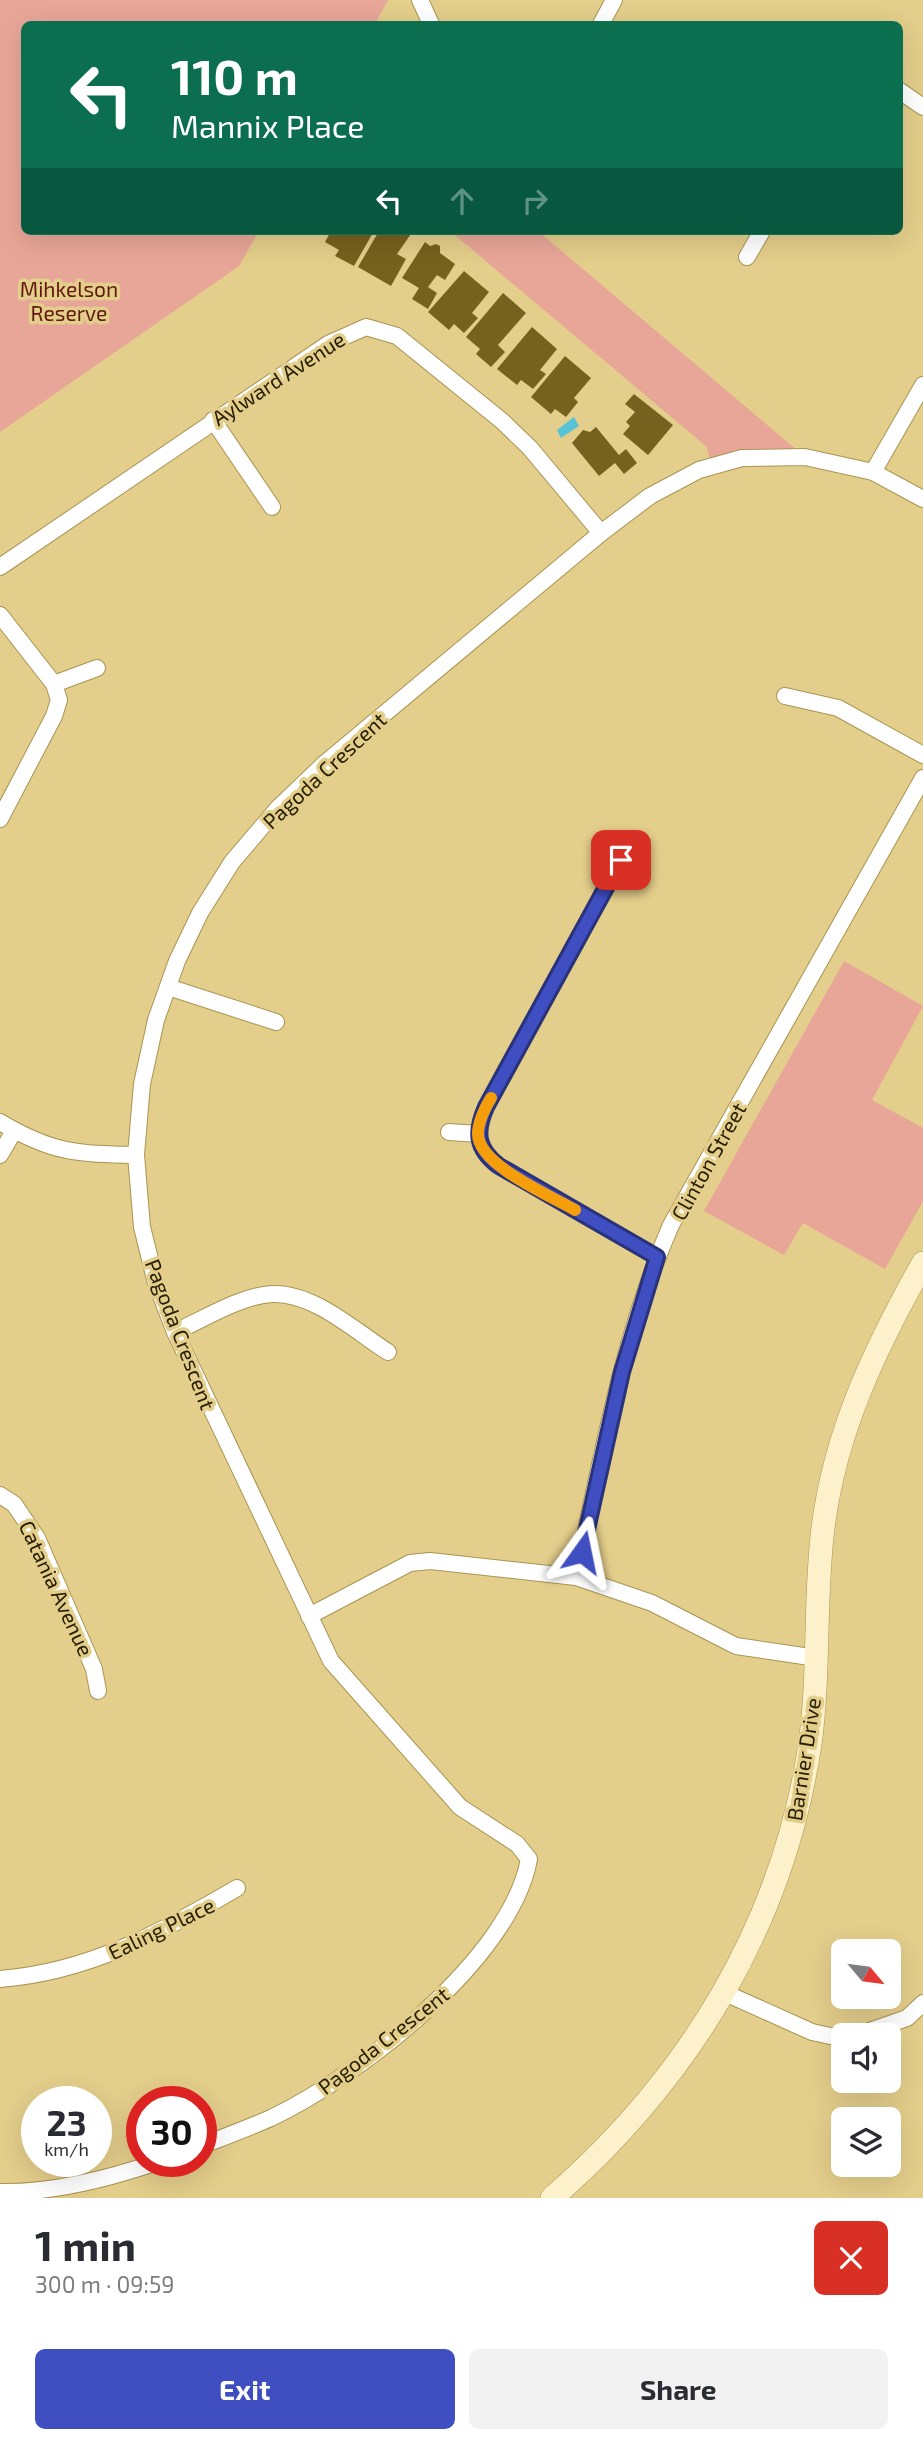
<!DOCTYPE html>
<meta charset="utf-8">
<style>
:root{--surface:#fff;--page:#f2f2f3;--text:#2b2b33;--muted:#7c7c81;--accent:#3f4ec1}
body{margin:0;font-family:"Exo 2",sans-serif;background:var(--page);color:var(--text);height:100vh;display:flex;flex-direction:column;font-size:26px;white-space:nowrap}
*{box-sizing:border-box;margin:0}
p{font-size:23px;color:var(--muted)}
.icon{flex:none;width:38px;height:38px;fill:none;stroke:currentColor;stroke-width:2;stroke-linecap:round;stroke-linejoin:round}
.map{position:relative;height:2198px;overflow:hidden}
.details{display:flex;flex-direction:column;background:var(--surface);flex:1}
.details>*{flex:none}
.banner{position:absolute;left:21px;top:21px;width:882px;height:214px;border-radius:10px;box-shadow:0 7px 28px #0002;background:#0b6e4f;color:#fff;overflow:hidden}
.needle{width:46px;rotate:119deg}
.tools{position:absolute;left:831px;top:1939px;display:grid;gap:14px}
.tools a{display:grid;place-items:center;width:70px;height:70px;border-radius:10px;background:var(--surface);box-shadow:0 7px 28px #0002;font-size:35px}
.speed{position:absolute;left:21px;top:2086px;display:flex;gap:14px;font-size:35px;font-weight:700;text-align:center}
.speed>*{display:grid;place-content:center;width:91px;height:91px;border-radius:50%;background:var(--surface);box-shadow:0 7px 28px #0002;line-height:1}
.speed small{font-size:18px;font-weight:400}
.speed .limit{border:10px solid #d22;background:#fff;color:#111}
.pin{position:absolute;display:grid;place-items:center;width:60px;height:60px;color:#fff;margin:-30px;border-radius:14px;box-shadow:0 4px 10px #0006}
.me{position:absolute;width:77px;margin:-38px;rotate:12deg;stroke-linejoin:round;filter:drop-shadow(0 0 5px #0008)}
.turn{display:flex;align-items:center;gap:24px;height:147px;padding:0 35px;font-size:32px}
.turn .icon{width:91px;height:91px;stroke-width:2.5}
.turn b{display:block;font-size:49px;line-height:60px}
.lanes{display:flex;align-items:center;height:66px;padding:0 35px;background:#0003;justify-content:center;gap:35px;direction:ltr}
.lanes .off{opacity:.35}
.round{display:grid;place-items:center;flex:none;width:74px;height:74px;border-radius:10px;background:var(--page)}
.overview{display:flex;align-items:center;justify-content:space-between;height:119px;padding:0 35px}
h1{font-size:42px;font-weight:700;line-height:52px}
.action{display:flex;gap:14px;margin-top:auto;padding:14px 35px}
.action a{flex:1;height:80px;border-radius:10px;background:var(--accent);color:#fff;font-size:28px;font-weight:700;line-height:80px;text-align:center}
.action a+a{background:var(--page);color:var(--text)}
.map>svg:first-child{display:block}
.green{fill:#e8a698}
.water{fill:#58c2d6}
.building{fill:#76621e}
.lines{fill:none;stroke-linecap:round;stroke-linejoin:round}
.street-casing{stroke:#a99453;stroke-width:18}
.secondary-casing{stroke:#a99453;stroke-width:24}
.street{stroke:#fff;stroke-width:16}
.secondary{stroke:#fcf1ca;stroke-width:23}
.route-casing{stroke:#29337d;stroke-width:18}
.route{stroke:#3f4ec1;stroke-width:12}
.slow{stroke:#f59e0b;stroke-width:12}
.labels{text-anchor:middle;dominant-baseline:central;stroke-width:7;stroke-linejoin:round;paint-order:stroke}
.park-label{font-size:21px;fill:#5f190d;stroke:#e4ce8b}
.street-label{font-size:21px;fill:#282004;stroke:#e4ce8b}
</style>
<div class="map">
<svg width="923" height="2198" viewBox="0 0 923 2198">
<rect width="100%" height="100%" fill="#e4ce8b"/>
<g class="green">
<polygon points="0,0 388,0 375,24 24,24 24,231 259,231 239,266 0,432"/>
<polygon points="450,231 538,231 805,457 711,466 707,447"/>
<polygon points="844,961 923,1006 872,1100 923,1128 923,1201 885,1269 803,1223 784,1255 704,1211"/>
</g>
<polygon class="water" points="574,417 579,426 561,438 557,430"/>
<g class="building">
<polygon points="331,231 374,231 354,266 335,256 339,250 325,242"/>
<polygon points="379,231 413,231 397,254 406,259 391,286 358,267"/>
<polygon points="425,242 430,246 436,244 440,246 440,253 455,264 445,280 437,275 428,287 437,293 428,309 412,299 419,288 402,278"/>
<polygon points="464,271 489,292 472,313 478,318 464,333 454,324 449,330 428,312"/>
<polygon points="503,293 526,313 498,345 505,352 491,367 476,354 480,349 466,337"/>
<polygon points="532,327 557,349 540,370 546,374 533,389 521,380 517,385 497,369"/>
<polygon points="565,356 591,378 574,398 578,402 566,417 555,409 551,414 531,397"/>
<polygon points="634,394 673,425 648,455 623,434 630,426 626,422 635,412 625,404"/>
<polygon points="596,427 619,455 626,449 637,463 624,474 615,463 599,476 572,443 583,430 590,432"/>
</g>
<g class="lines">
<defs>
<g id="street">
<polyline points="420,0 431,24"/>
<polyline points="601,24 614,0"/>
<polyline points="900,91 923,107"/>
<polyline points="747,257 762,231"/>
<polyline points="213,420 272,507"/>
<polyline points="873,472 923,385"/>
<polyline points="0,567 328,344 366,327 397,336 502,421 530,448 601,533"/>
<polyline points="0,615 54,684 59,700 54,716 0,819"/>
<polyline points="54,684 97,668"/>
<polyline points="785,696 838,708 923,755"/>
<path d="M 621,860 L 486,1107 C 475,1132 477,1149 499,1166 L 657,1257"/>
<polyline points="168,987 276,1022"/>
<path d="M 0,1122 C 52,1153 77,1154 136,1155"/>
<polyline points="449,1132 478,1134"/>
<polyline points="0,1155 14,1131"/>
<path d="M 175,1332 C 204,1319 240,1296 272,1294 C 313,1292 355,1331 388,1352"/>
<polyline points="0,1495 14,1504 37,1538 94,1669 98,1691"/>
<path d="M 576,1577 C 602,1459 622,1337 671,1225 L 923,778"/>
<polyline points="309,1616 410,1563 430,1561 576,1577 652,1603 736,1646 817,1658"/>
<path d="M 0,1979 C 89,1972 162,1932 237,1888"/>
<polyline points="725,1993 812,2032 844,2039"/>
<polyline points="858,2035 907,2018 923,2003"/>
<path d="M 201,2146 C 224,2137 248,2128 271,2118 C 359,2076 511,1959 529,1859 L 517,1844 L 460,1807 L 331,1661 L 175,1332 L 156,1283 L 142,1227 L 136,1155 L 142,1084 L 156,1020 L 177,961 L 200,913 L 232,862 L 278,808 L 323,765 L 601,533 L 650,496 L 699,470 L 742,458 L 805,457 L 873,472 L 923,499"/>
<path d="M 0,2192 C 52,2193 111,2178 160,2161"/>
</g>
<path id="secondary" d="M 552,2198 C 689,2079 783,1925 810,1744 C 820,1672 814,1600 823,1528 C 835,1431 876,1347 923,1263"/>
</defs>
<use href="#street" class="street-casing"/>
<use href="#secondary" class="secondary-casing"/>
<use href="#street" class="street"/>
<use href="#secondary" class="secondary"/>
</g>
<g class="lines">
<defs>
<path id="route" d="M 582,1552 L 622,1372 L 657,1257 L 499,1166 C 476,1149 475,1132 486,1107 L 621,860"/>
</defs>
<use href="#route" class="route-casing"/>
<use href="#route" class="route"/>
<path class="slow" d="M 491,1098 C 485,1108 478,1121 478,1134 C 478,1165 551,1196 575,1210"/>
</g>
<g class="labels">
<g class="park-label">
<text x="69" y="288">Mihkelson<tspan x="69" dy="24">Reserve</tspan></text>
</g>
<g class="street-label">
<text transform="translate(278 378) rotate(-33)">Aylward Avenue</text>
<text transform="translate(324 770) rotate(-43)">Pagoda Crescent</text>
<text transform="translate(708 1161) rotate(-61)">Clinton Street</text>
<text transform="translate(181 1334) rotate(69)">Pagoda Crescent</text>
<text transform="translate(57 1588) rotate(65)">Catania Avenue</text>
<text transform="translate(803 1759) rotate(-81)">Barnier Drive</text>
<text transform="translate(161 1928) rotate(-26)">Ealing Place</text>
<text transform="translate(383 2040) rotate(-38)">Pagoda Crescent</text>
</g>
</g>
</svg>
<div class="tools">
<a><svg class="needle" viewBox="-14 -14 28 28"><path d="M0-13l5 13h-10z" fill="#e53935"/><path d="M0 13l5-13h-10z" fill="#7c7c81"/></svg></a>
<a><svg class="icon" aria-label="sound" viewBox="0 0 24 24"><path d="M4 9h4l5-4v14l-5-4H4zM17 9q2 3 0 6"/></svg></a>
<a><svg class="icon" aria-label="layers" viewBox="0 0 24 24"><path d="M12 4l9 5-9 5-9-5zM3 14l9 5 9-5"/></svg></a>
</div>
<div class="speed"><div>23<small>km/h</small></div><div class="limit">30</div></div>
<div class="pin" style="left:621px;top:860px;background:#d93025"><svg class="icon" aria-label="arrive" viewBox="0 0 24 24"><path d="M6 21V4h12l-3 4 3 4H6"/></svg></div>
<svg class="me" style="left:582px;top:1552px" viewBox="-20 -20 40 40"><path d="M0-17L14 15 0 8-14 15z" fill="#3f4ec1" stroke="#fff" stroke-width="4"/></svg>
<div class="banner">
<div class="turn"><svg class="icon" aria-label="left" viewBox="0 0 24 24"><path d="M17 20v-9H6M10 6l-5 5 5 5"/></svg><div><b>110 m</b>Mannix Place</div></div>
<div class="lanes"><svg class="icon" aria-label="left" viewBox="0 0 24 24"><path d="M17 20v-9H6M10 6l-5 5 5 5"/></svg><svg class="icon off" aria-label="ahead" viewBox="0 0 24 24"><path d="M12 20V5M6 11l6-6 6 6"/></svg><svg class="icon off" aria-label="right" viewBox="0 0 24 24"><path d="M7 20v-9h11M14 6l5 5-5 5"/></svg></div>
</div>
</div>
<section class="details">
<div class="overview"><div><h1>1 min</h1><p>300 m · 09:59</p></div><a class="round" style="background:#d93025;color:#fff"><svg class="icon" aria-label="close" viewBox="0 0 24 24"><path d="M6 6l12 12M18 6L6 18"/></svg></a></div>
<div class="action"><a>Exit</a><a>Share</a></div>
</section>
